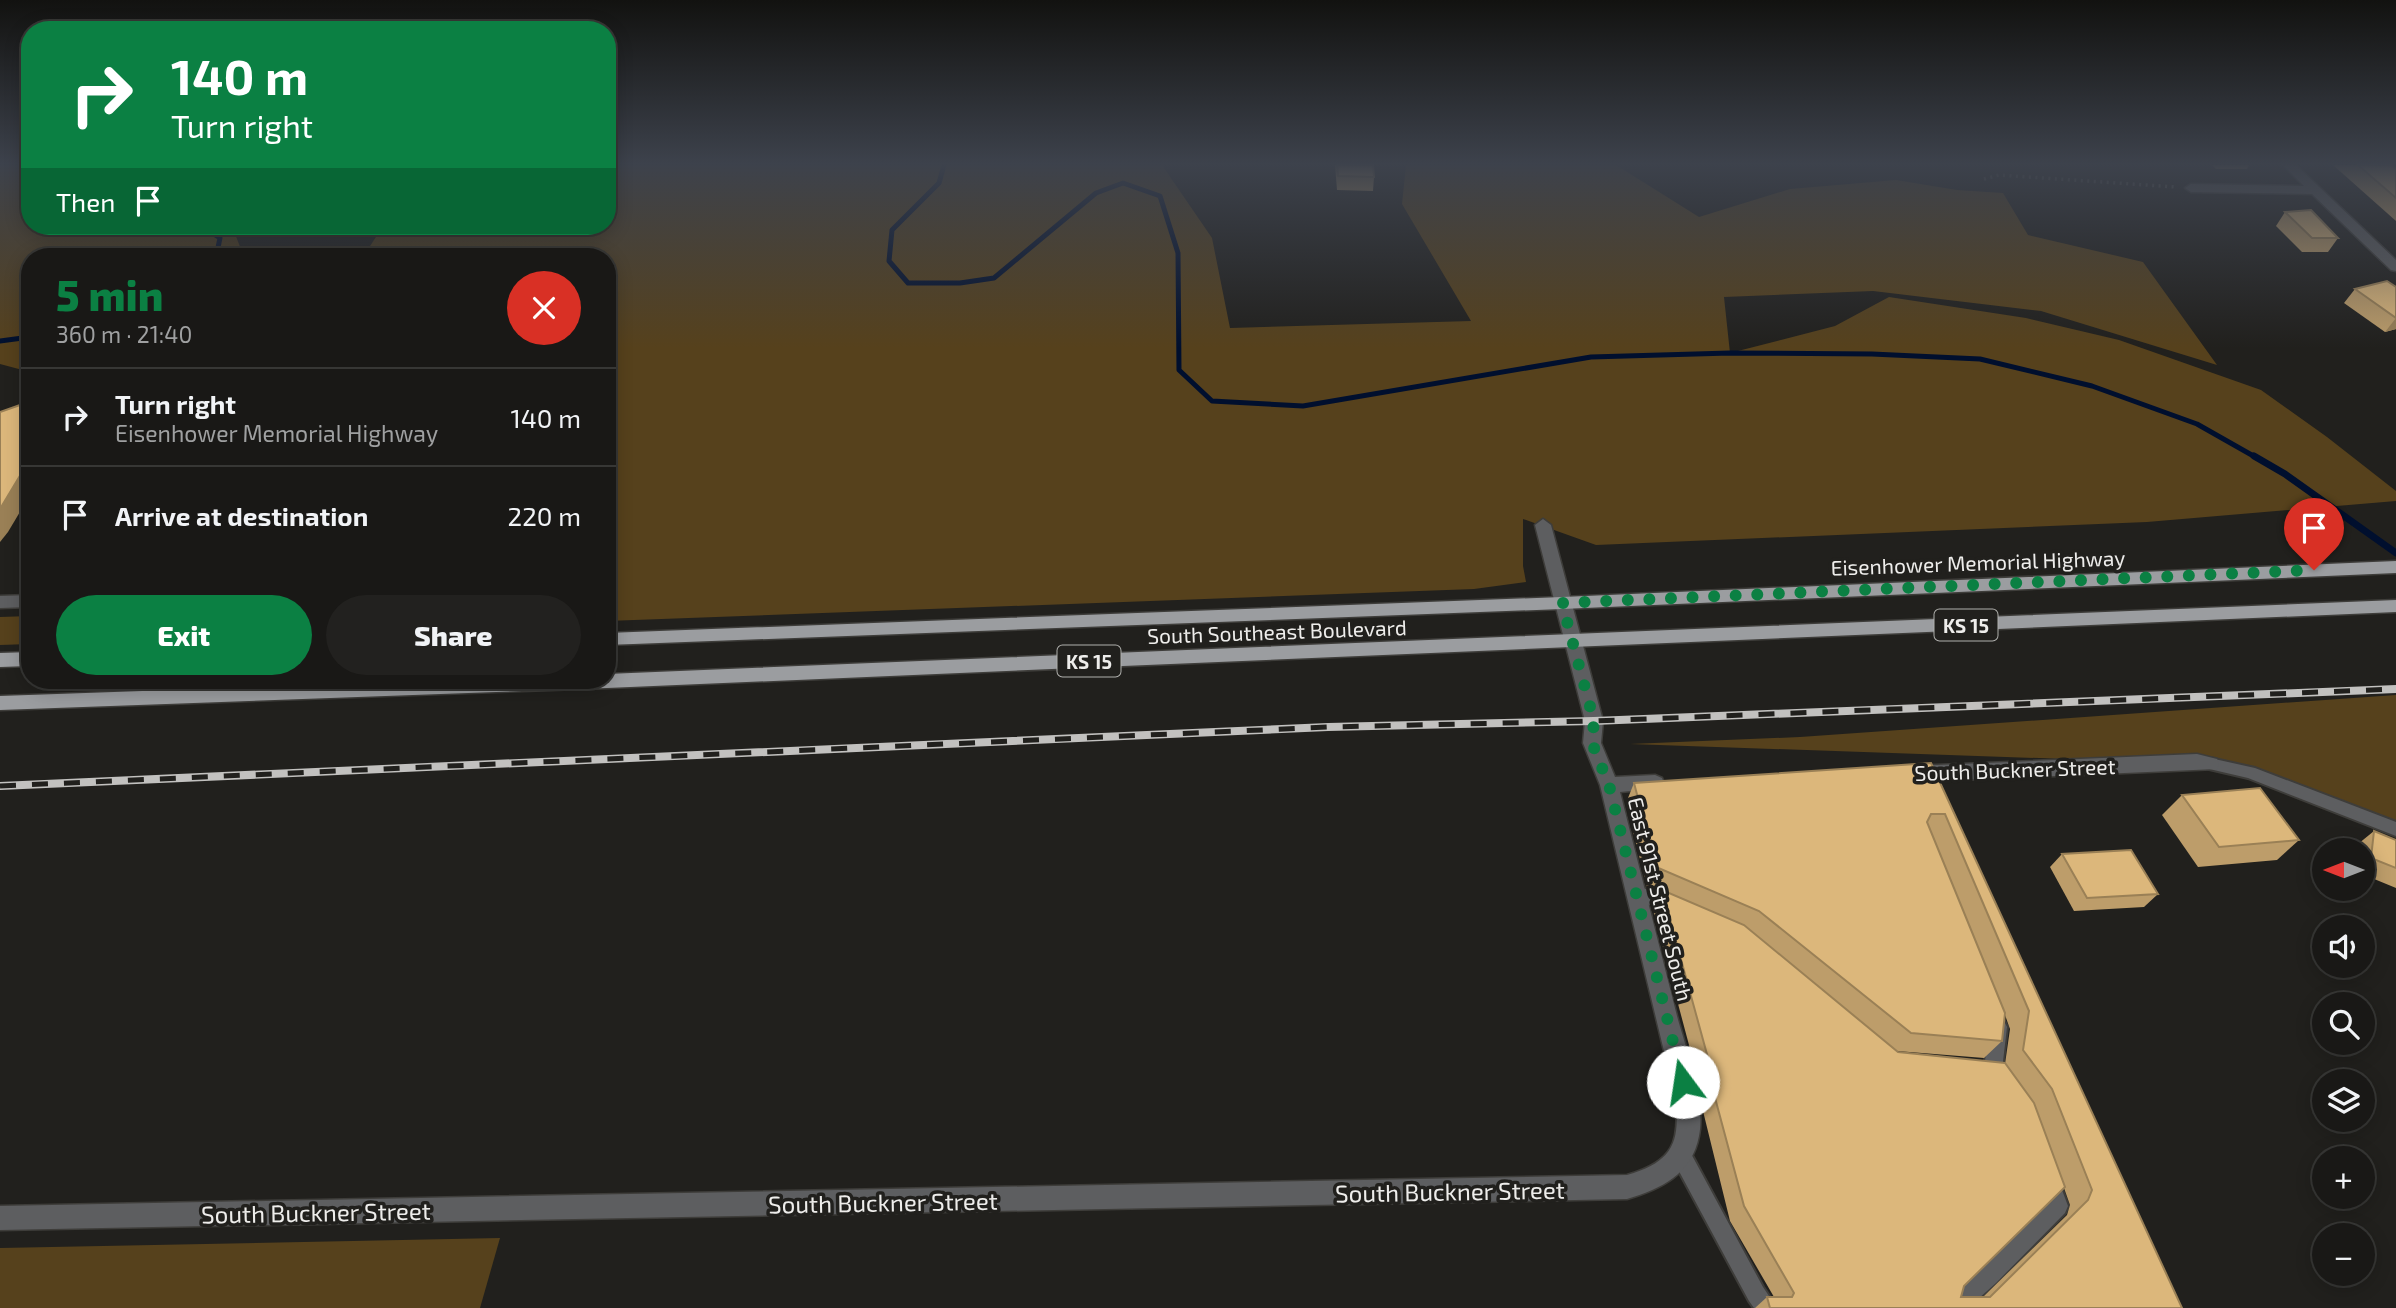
<!DOCTYPE html>
<meta charset="utf-8">
<style>
:root{--surface:#191816;--page:#22211f;--text:#f1f3f6;--muted:#9fa0a1;--line:#373735;--accent:#0b8043}
body{margin:0;font-family:"Exo 2",sans-serif;background:var(--page);color:var(--text);height:100vh;display:flex;flex-direction:column;font-size:26px;white-space:nowrap}
*{box-sizing:border-box;margin:0}
p{font-size:23px;color:var(--muted)}
.icon{flex:none;width:38px;height:38px;fill:none;stroke:currentColor;stroke-width:2;stroke-linecap:round;stroke-linejoin:round}
.map{position:relative;flex:1;overflow:hidden}
.details{position:absolute;left:21px;top:248px;width:595px;height:441px;display:flex;flex-direction:column;background:var(--surface);border-radius:28px;box-shadow:0 4px 18px #0003,0 0 0 2px var(--line)}
.details>*{flex:none}
.hud{position:absolute;left:21px;top:21px;width:595px;height:214px;border-radius:28px;box-shadow:0 4px 18px #0003,0 0 0 2px var(--line);background:#0b8043;color:#fff;overflow:hidden}
.needle{width:46px;rotate:270deg}
.tools{position:absolute;left:2312px;top:838px;display:grid;gap:14px}
.tools a{display:grid;place-items:center;width:63px;height:63px;border-radius:50%;background:var(--surface);box-shadow:0 4px 18px #0003,0 0 0 2px var(--line);font-size:35px}
.pin{position:absolute;display:grid;place-items:center;width:60px;height:60px;color:#fff;margin:-72px -30px;border-radius:50% 50% 50% 0;rotate:-45deg;box-shadow:0 0 7px #0007}
.pin .icon{rotate:45deg}
.me{position:absolute;width:77px;margin:-38px;rotate:346deg;stroke-linejoin:round;filter:drop-shadow(0 0 5px #0008)}
.turn{display:flex;align-items:center;gap:24px;height:147px;padding:0 35px;font-size:32px}
.turn .icon{width:91px;height:91px;stroke-width:2.5}
.turn b{display:block;font-size:49px;line-height:60px}
.then{display:flex;align-items:center;height:66px;padding:0 35px;background:#0003;gap:14px;font-size:26px}
.round{display:grid;place-items:center;flex:none;width:74px;height:74px;border-radius:37px;background:var(--page)}
.overview{display:flex;align-items:center;justify-content:space-between;height:119px;padding:0 35px}
h1{font-size:42px;font-weight:800;line-height:52px;color:var(--accent)}
.primary-button{display:flex;gap:14px;margin-top:auto;padding:14px 35px}
.primary-button a{flex:1;height:80px;border-radius:42px;background:var(--accent);color:#fff;font-size:28px;font-weight:800;line-height:80px;text-align:center}
.primary-button a+a{background:var(--page);color:var(--text)}
ul{padding:0;list-style:none}
li{display:flex;align-items:center;gap:21px;height:98px;padding:0 35px;border-top:2px solid var(--line)}
li div{flex:1}
li b{display:block;font-size:26px}
li em{font-style:normal}
.map>svg:first-child{display:block}
.green{fill:#56411c}
.lines{fill:none;stroke-linecap:round;stroke-linejoin:round}
.stream-far1{stroke:#000f2e;stroke-width:5}
.stream{stroke:#000f2e;stroke-width:7}
.lane-casing{stroke:#3e3d3a;stroke-width:4}
.street-casing{stroke:#3e3d3a;stroke-width:3}
.primary-casing{stroke:#3e3d3a;stroke-width:3}
.path{stroke:#5f5e5b;stroke-width:3.5;stroke-dasharray:2 4.5;stroke-linecap:butt}
.lane{fill:#5d5e60;fill-rule:evenodd}
.street{fill:#5d5e60;fill-rule:evenodd}
.primary{fill:#9b9da0;fill-rule:evenodd}
.rail-casing{stroke:#c2c1bf;stroke-width:8}
.rail{stroke:#21201d;stroke-width:5;stroke-dasharray:16;stroke-linecap:butt}
.wall{fill:#bd9d6a;fill-rule:evenodd}
.shaded-wall{fill:#9a8056}
.building{fill:#dcb77b;stroke:#9a8056;stroke-width:2}
.route{stroke:#0b8043;stroke-width:12;stroke-dasharray:0 21.6}
.labels{text-anchor:middle;dominant-baseline:central;stroke-width:7;stroke-linejoin:round;paint-order:stroke}
.shield{fill:#21201d;stroke:#b0b0ad;stroke-width:2}
.shield-label{font-size:19px;font-weight:bold;fill:#eeedeb}
.street-label{font-size:21px;fill:#eeedeb;stroke:#21201d}
.near-street-label{font-size:24px;fill:#eeedeb;stroke:#21201d}
</style>
<div class="map">
<svg width="2396" height="1308" viewBox="0 0 2396 1308">
<rect width="100%" height="100%" fill="#21201d"/>
<g class="green">
<polygon points="0,165 30,165 30,226 232,226 244,257 30,257 30,372 0,364"/>
<polygon points="607,165 1162,165 1212,238 1230,328 1471,321 1402,204 1406,165 1616,165 1699,217 1790,189 1896,180 1957,190 2003,193 2028,235 2143,262 2217,365 2041,311 1873,291 1724,297 1730,353 1835,326 1889,297 2026,318 2119,340 2261,390 2327,437 2396,491 2396,501 2147,522 1596,545 1523,519 1523,566 1526,582 1474,589 607,621 607,257 363,257 383,226 607,226"/>
<polygon points="30,616 30,644 0,645 0,617"/>
<polygon points="2396,695 2396,823 2210,764 1630,744 1800,737"/>
<polygon points="500,1238 480,1308 0,1308 0,1248"/>
</g>
<g class="lines">
<g class="stream-far1">
<polyline points="944,165 939,183 892,230 889,261 908,283 960,283 994,278 1096,193 1123,183 1160,196 1178,253 1179,370 1212,401 1303,406 1591,357 1730,353 1872,354 1980,359 2092,386 2197,424 2257,458"/>
<polyline points="201,226 220,238 216,257"/>
<polyline points="0,341 30,337"/>
</g>
<polyline class="stream" points="2254,456 2285,474 2396,553"/>
<defs>
<g id="lane">
<polygon points="2210,758 2255,768 2396,822 2396,836 2248,778 2205,768 2203,764 2205,760"/>
<polygon points="1636,885 1679,903 1681,908 1679,913 1673,915 1630,897 1628,892 1630,887"/>
<polygon points="1998,1019 2004,1021 2007,1027 2002,1070 1999,1076 1993,1079 1987,1076 1984,1070 1989,1027 1992,1021"/>
<polygon points="1681,1146 1688,1148 1763,1287 1777,1308 1754,1308 1749,1301 1674,1162 1672,1155 1674,1148"/>
<polygon points="2049,1172 2056,1174 2068,1206 2065,1213 1996,1283 1968,1308 1943,1308 1946,1301 1982,1269 2047,1203 2040,1181 2042,1174"/>
</g>
<g id="street">
<polygon points="2283,165 2296,165 2396,260 2396,271 2391,270 2312,194 2191,192 2185,188 2191,184 2304,186"/>
<path d="M 1543,519 L 1551,525 L 1603,721 L 1601,743 L 1615,777 L 1655,775 L 1662,778 L 1664,783 L 1662,788 L 1620,792 C 1639,867 1658,941 1677,1016 C 1686,1049 1706,1102 1699,1136 C 1692,1174 1661,1189 1627,1199 L 0,1230 L 0,1206 L 1627,1175 C 1673,1162 1681,1142 1675,1097 L 1600,785 L 1583,743 L 1585,721 L 1535,525 Z"/>
<polygon points="30,595 30,607 0,608 0,596"/>
<polygon points="2197,754 2217,759 2219,764 2217,769 1913,782 1906,779 1904,774 1906,769 1913,766"/>
</g>
<g id="primary">
<polygon points="2396,561 2396,573 1562,609 607,645 607,633 1562,597"/>
<polygon points="2396,600 2396,612 607,688 0,710 0,696 421,681 607,681 607,674"/>
<polygon points="30,652 30,666 0,667 0,653"/>
</g>
</defs>
<use href="#lane" class="lane-casing"/>
<use href="#street" class="street-casing"/>
<use href="#primary" class="primary-casing"/>
<polyline class="path" points="1984,179 1999,175 2176,187"/>
<use href="#lane" class="lane"/>
<use href="#street" class="street"/>
<use href="#primary" class="primary"/>
<defs>
<polyline id="rail" points="0,786 1328,727 1594,721 2396,689"/>
</defs>
<use href="#rail" class="rail-casing"/>
<use href="#rail" class="rail"/>
</g>
<g class="wall">
<polygon points="1335,165 1373,165 1374,177 1373,191 1337,190"/>
<polygon points="2212,165 2249,165 2247,169 2216,169"/>
<polygon points="2333,165 2391,165 2396,169 2396,221"/>
<polygon points="2285,212 2338,238 2328,252 2302,252 2276,226"/>
<polygon points="2396,287 2396,329 2385,332 2344,303 2355,289"/>
<path d="M 1931,763 L 2182,1308 L 1774,1297 L 1730,1221 L 1703,1111 L 1697,1075 L 1653,910 L 1661,893 L 1647,887 L 1626,803 L 1634,783 ZM 2005,1015 L 2010,1029 L 2005,1064 L 1898,1052 L 1897,1051 L 1984,1058 L 2002,1041 ZM 2064,1188 L 2070,1205 L 2067,1215 L 1983,1297 L 1961,1297 L 1964,1286 Z"/>
<polygon points="2182,795 2299,840 2277,860 2198,867 2162,815"/>
<polygon points="2374,831 2396,840 2396,888 2362,874 2362,850 2357,850 2358,844"/>
<polygon points="2062,854 2158,894 2144,907 2074,911 2050,867"/>
<polygon points="1767,1297 1770,1308 1755,1308"/>
</g>
<g class="shaded-wall">
<polygon points="282,247 288,257 274,257"/>
<polygon points="2396,318 2396,329 2385,332"/>
<polygon points="20,405 30,416 30,422"/>
<polygon points="30,459 30,495 8,532 0,542 0,509"/>
</g>
<g class="building">
<polygon points="1337,165 1373,165 1374,177 1338,176"/>
<polygon points="2358,165 2391,165 2396,169 2396,198"/>
<polygon points="2311,210 2338,238 2312,238 2285,212"/>
<polygon points="255,247 282,247 274,257 246,257"/>
<polygon points="2387,281 2396,287 2396,318 2355,289"/>
<polygon points="20,405 30,422 30,459 0,509 0,412"/>
<polygon points="1931,763 2182,1308 1770,1308 1767,1297 1792,1297 1794,1293 1744,1206 1714,1094 1708,1058 1662,890 1744,925 1898,1052 2005,1063 2034,1103 2065,1187 1964,1286 1961,1297 1990,1297 2088,1200 2092,1190 2052,1089 2023,1050 2029,1011 1945,814 1931,814 1927,822 2005,1013 2002,1041 1911,1033 1759,911 1656,867 1634,783"/>
<polygon points="2260,788 2299,840 2219,847 2182,795"/>
<polygon points="2374,831 2396,840 2396,868 2371,858"/>
<polygon points="2131,850 2158,894 2087,898 2062,854"/>
</g>
<linearGradient id="sky" x2="0" y2="1"><stop stop-color="#121210"/><stop offset="0.47" stop-color="#3d424c"/><stop offset="1" stop-color="#3d424c" stop-opacity="0"/></linearGradient>
<rect width="2396" height="348" fill="url(#sky)"/>
<g class="lines">
<polyline class="route" points="1683,1082 1609,785 1592,743 1594,721 1562,603 2314,570"/>
</g>
<g class="labels">
<g class="shield">
<rect x="1934.5" y="609.5" width="63" height="31" rx="5"/>
<rect x="1057.5" y="645.5" width="63" height="31" rx="5"/>
</g>
<g class="shield-label">
<text x="1966" y="625">KS 15</text>
<text x="1089" y="661">KS 15</text>
</g>
<g class="street-label">
<text transform="translate(1978 562) rotate(-2)">Eisenhower Memorial Highway</text>
<text transform="translate(1277 631) rotate(-2)">South Southeast Boulevard</text>
<text transform="translate(2015 769) rotate(-2)">South Buckner Street</text>
<text transform="translate(1661 899) rotate(76)">East 91st Street South</text>
</g>
<g class="near-street-label">
<text transform="translate(1450 1191) rotate(-1)">South Buckner Street</text>
<text transform="translate(883 1202) rotate(-1)">South Buckner Street</text>
<text transform="translate(316 1212) rotate(-1)">South Buckner Street</text>
</g>
</g>
</svg>
<div class="tools">
<a><svg class="needle" viewBox="-14 -14 28 28"><path d="M0-13l5 13h-10z" fill="#e53935"/><path d="M0 13l5-13h-10z" fill="#9fa0a1"/></svg></a>
<a><svg class="icon" aria-label="sound" viewBox="0 0 24 24"><path d="M4 9h4l5-4v14l-5-4H4zM17 9q2 3 0 6"/></svg></a>
<a><svg class="icon" aria-label="search" viewBox="0 0 24 24"><circle cx="10" cy="10" r="6"/><path d="M15 15l6 6"/></svg></a>
<a><svg class="icon" aria-label="layers" viewBox="0 0 24 24"><path d="M12 4l9 5-9 5-9-5zM3 14l9 5 9-5"/></svg></a>
<a>+</a>
<a>−</a>
</div>
<div class="pin" style="left:2314px;top:570px;background:#d93025"><svg class="icon" aria-label="arrive" viewBox="0 0 24 24"><path d="M6 21V4h12l-3 4 3 4H6"/></svg></div>
<svg class="me" style="left:1683px;top:1082px" viewBox="-20 -20 40 40"><circle r="19" fill="#fff"/><path d="M0-13L10 11 0 6-10 11z" fill="#0b8043"/></svg>
<div class="hud">
<div class="turn"><svg class="icon" aria-label="right" viewBox="0 0 24 24"><path d="M7 20v-9h11M14 6l5 5-5 5"/></svg><div><b>140 m</b>Turn right</div></div>
<div class="then">Then<svg class="icon" aria-label="arrive" viewBox="0 0 24 24"><path d="M6 21V4h12l-3 4 3 4H6"/></svg></div>
</div>
<section class="details">
<div class="overview"><div><h1>5 min</h1><p>360 m · 21:40</p></div><a class="round" style="background:#d93025;color:#fff"><svg class="icon" aria-label="close" viewBox="0 0 24 24"><path d="M6 6l12 12M18 6L6 18"/></svg></a></div>
<ul>
<li><svg class="icon" aria-label="right" viewBox="0 0 24 24"><path d="M7 20v-9h11M14 6l5 5-5 5"/></svg><div><b>Turn right</b><p>Eisenhower Memorial Highway</p></div><em>140 m</em></li>
<li><svg class="icon" aria-label="arrive" viewBox="0 0 24 24"><path d="M6 21V4h12l-3 4 3 4H6"/></svg><div><b>Arrive at destination</b></div><em>220 m</em></li>
</ul>
<div class="primary-button"><a>Exit</a><a>Share</a></div>
</section>
</div>
